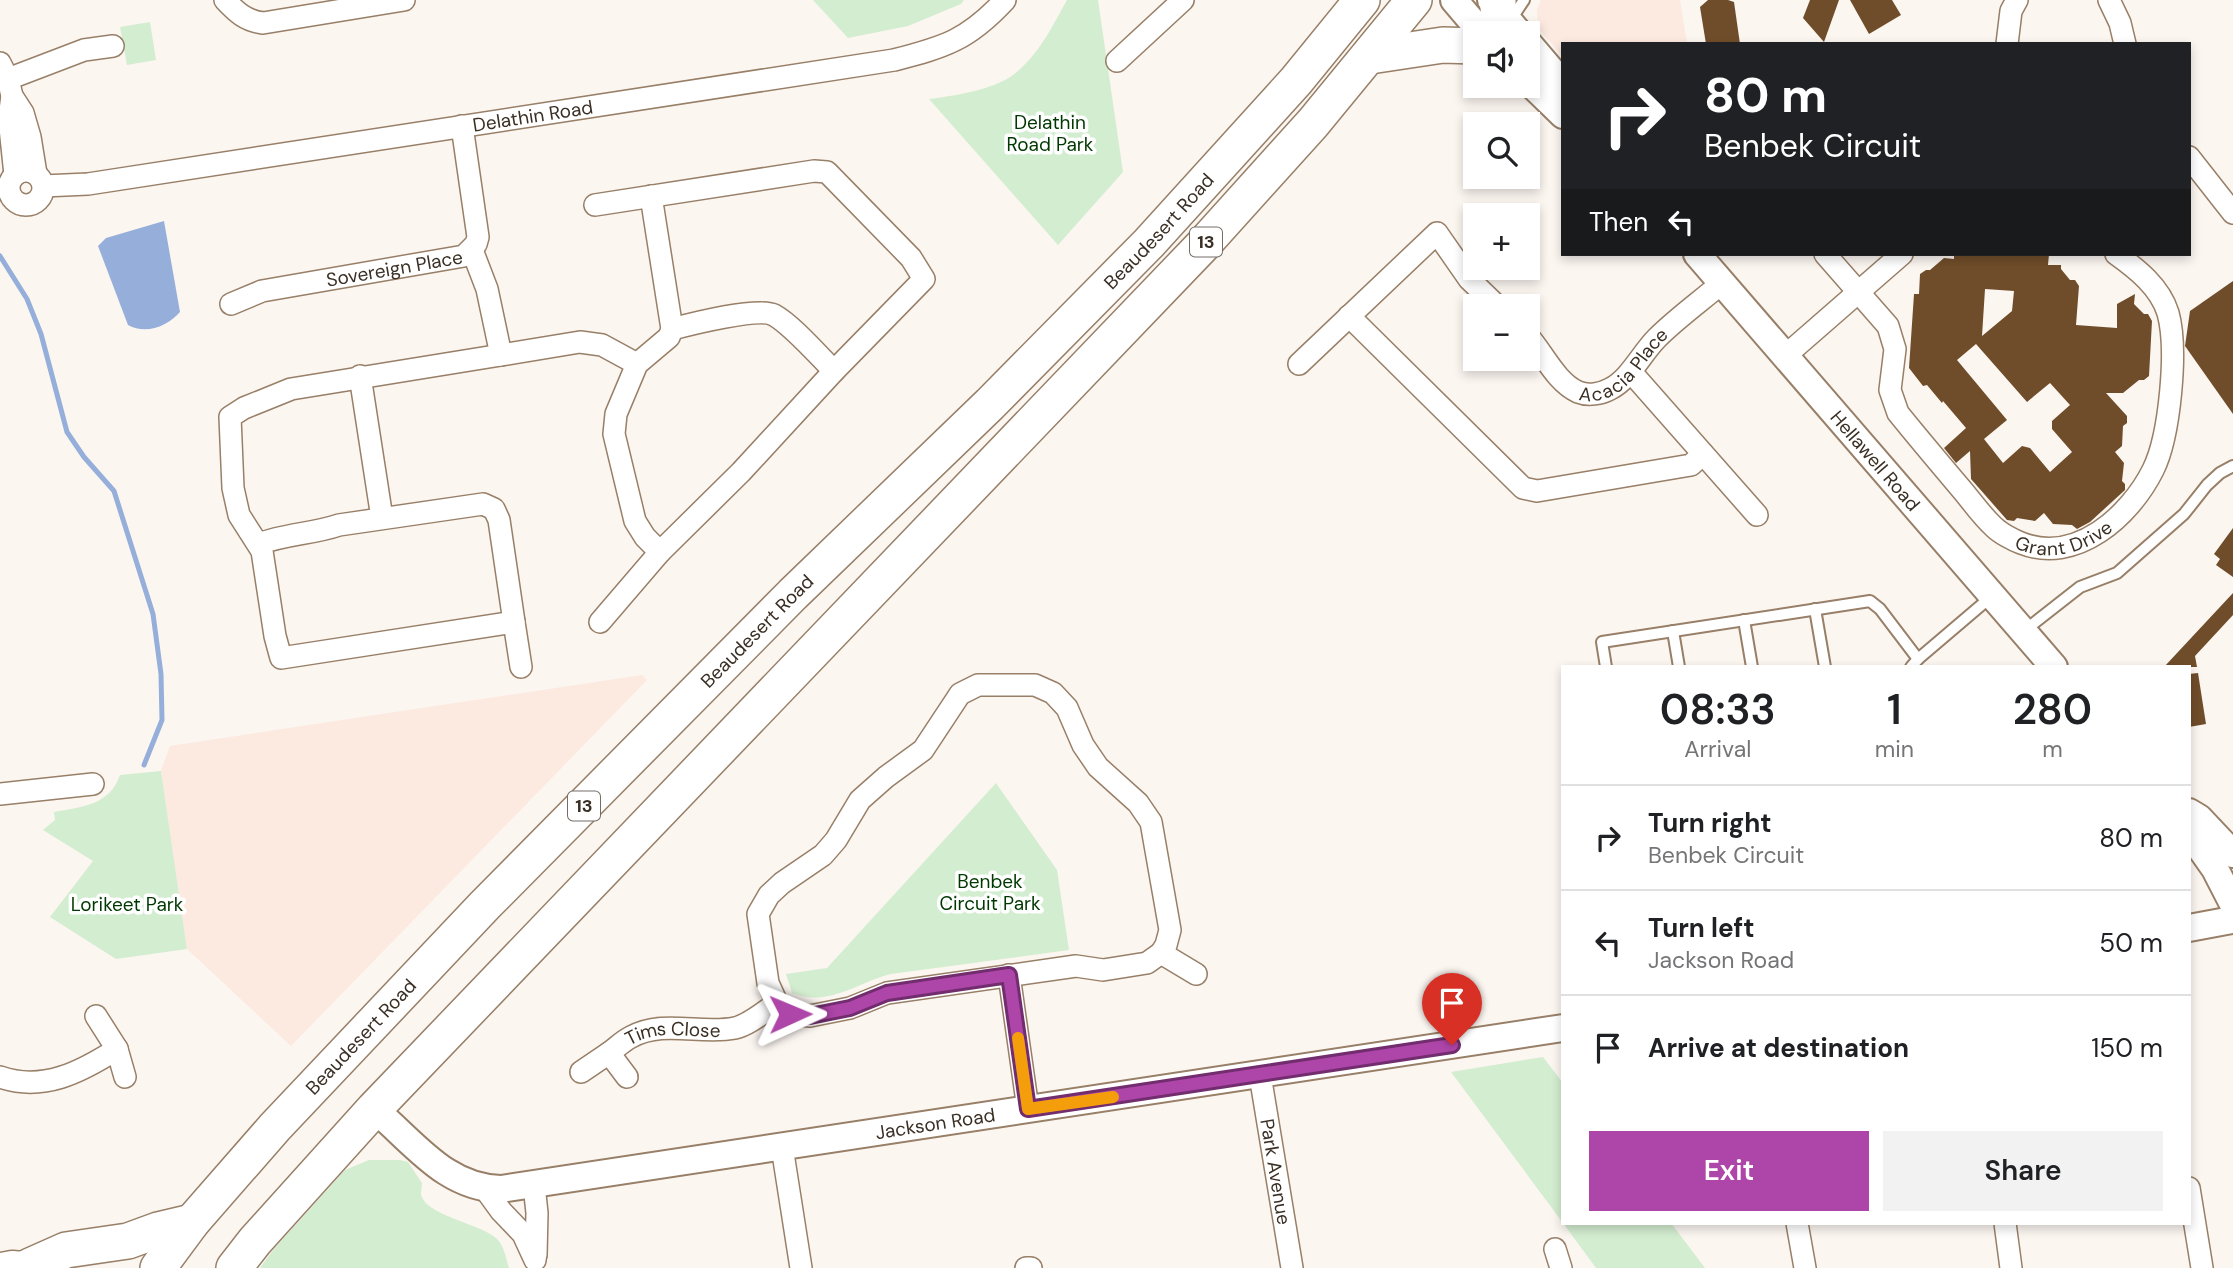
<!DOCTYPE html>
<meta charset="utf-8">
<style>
:root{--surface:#fff;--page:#f2f2f2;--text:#202124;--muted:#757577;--line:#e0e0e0;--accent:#ae45a8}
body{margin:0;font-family:"DM Sans",sans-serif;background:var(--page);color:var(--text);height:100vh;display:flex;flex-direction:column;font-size:26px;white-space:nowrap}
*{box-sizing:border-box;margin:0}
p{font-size:23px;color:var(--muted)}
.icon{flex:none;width:38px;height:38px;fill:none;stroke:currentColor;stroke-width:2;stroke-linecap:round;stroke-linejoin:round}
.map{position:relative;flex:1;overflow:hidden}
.side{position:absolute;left:1561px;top:665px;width:630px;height:560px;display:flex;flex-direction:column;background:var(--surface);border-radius:0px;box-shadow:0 4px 10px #0003}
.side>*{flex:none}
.banner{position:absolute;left:1561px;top:42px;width:630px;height:214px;border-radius:0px;box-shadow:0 4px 10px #0003;background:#202124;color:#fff;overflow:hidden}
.controls{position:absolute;left:1463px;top:21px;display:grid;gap:14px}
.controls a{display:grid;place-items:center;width:77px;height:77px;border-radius:0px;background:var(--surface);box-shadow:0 4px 10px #0003;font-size:35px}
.pin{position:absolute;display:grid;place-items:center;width:60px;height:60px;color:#fff;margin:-72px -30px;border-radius:50% 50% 50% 0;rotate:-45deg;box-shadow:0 0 7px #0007}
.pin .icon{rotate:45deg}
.me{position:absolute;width:77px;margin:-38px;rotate:89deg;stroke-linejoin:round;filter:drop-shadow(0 0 5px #0008)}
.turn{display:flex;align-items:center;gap:24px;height:147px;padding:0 28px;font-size:32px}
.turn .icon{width:91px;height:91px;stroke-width:2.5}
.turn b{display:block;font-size:49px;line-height:60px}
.then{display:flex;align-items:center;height:66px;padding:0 28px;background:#0003;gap:14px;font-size:26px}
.eta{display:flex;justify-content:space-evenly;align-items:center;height:119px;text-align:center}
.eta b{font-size:42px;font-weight:600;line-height:49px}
.button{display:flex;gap:14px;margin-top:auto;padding:14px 28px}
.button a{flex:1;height:80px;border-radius:0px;background:var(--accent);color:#fff;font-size:28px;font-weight:600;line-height:80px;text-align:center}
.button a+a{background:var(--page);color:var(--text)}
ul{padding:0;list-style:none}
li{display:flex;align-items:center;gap:21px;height:105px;padding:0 28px;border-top:2px solid var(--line)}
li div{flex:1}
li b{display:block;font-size:26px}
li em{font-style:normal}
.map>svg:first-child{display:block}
.commercial{fill:#fce9e0}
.green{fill:#d3edd0}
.water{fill:#95afda}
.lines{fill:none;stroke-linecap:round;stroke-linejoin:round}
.stream{stroke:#95afda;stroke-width:5}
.building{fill:#704d2a;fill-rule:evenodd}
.service-casing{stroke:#987f67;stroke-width:14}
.minor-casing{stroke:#987f67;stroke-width:24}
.tertiary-casing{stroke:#987f67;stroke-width:30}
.secondary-casing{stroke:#987f67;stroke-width:33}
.trunk-casing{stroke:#987f67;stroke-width:38}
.service{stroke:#fff;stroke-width:10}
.minor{stroke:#fff;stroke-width:21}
.tertiary{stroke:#fff;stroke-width:26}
.secondary{stroke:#fff;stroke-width:30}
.trunk{stroke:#fff;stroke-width:35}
.route-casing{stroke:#712d6d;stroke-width:18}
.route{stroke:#ae45a8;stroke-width:12}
.slow{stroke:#f59e0b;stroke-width:12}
.labels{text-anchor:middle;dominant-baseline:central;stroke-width:7;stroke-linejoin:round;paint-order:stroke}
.shield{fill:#fff;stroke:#756d66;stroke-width:2}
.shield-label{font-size:18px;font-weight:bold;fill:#3a2f25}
.street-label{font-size:19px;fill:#3a2f25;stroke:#fff}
.park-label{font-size:19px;fill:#003801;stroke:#fff}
</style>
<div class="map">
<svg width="2233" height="1268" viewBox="0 0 2233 1268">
<rect width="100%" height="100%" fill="#fcf6f1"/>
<g class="commercial">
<polygon points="1541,0 1680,0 1687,44 1563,44 1563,57 1538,28 1537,10"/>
<polygon points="642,675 647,680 291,1046 187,949 161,771 170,746"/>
</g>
<g class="green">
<polygon points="813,0 964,0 961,4 908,26 848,38"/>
<path d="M 1067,0 L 1098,0 L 1123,172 L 1058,245 L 929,99 C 953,96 993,90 1013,75 C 1038,56 1052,27 1067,0 Z"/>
<polygon points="150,22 156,60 127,65 120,27"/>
<path d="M 161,771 L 187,949 L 116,959 L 50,917 L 93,861 L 43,830 L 55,820 L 54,812 C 82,807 110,805 120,775 Z"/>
<path d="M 996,783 L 1057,870 L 1069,950 L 891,974 C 858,982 828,1008 792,993 L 786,974 L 827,968 Z"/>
<polygon points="1543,1057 1563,1083 1563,1223 1451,1072"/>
<path d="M 369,1160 L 400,1160 L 408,1162 L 422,1183 C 422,1184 421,1193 421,1194 C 424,1215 481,1224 496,1238 C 504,1245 506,1258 509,1268 L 260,1268 L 273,1250 L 345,1170 Z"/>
<polygon points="1563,1223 1671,1223 1705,1268 1596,1268"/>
</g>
<path class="water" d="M 164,221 L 180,312 C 168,326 146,335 128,325 L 98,246 L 106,238 Z"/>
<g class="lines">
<polyline class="stream" points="0,256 27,299 41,334 67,432 84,457 114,491 153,614 161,674 162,720 144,765"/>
</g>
<g class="building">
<polygon points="1708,0 1728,0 1734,2 1740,44 1706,44 1700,7"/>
<polygon points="1810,0 1839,0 1824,42 1803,18"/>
<polygon points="1850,0 1892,0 1901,15 1869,34"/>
<path d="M 1954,254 L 2049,254 L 2048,265 L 2061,265 L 2061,269 L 2070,280 L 2075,280 L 2079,286 L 2076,325 L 2117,328 L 2117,304 L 2135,294 L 2134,304 L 2144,314 L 2148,314 L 2152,321 L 2149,376 L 2144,380 L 2139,380 L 2123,393 L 2106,393 L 2127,416 L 2127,423 L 2123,426 L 2122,446 L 2115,452 L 2124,463 L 2122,481 L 2125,484 L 2125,490 L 2090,522 L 2077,529 L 2072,525 L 2053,524 L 2044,513 L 2035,521 L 2017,518 L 2014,521 L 2007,520 L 1971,479 L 1970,451 L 1956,463 L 1944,448 L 1966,428 L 1943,401 L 1942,403 L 1927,385 L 1923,386 L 1909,368 L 1914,294 L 1919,294 L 1920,274 L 1926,270 L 1930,270 L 1944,258 L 1954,259 ZM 1985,289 L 2014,291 L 2012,311 L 1982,336 ZM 1976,344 L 2027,402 L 2050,383 L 2070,405 L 2052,421 L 2052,429 L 2072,452 L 2050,472 L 2030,448 L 2022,446 L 2003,463 L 1984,439 L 2007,420 L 1957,360 Z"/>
<polygon points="2233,281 2233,414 2185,346 2190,311"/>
<polygon points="2233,528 2233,577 2216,565 2220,559 2214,554"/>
<polygon points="2233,593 2233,615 2195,656 2197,667 2164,667"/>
<polygon points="2198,673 2206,724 2189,727 2189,674"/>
</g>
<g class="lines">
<defs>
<g id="service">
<polyline points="1502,33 1524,0"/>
<polyline points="1815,609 1825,667"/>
<polyline points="1744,620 1752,667"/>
<polyline points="1673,631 1679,667"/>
<polyline points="2024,631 2080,587 2117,573 2184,514 2207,485 2220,473 2233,466"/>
<polyline points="1606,667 1602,642 1870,601 1880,609 1918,659"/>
<polyline points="1911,667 1918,659 1992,596"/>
</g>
<g id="minor">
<path d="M 225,0 C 236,12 246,21 263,23 L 404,0"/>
<polyline points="2109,0 2120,23 2125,44"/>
<polyline points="2007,44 2011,11 2017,0"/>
<polyline points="1117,61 1183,0"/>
<polyline points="0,63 8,79 12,96 23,113 30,137 36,174"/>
<polyline points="8,79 84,50 113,46"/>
<polyline points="12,96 9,118 15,175"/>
<polyline points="2189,157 2233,213"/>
<circle cx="26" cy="188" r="17"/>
<path id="s1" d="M 43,186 L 88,184 L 894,60 C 945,47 968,40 1005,0"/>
<polyline points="651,196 672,329 669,337 637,364 616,414 614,434 635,521 645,537 660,552"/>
<path d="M 595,205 L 814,171 L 827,172 L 911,258 L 924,279 L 834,371 C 818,355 792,325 774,315 C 758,307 691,324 672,329"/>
<polyline points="472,250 487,289 501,355 580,342 602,345 637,364"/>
<path id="s2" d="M 1825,254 L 1888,326 L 1895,349 L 1890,390 L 1898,413 C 1919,439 1941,465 1963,491 C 1973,503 1982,516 1994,527 C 2000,533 2013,540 2021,543 C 2076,565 2130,516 2153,470 C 2170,436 2178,349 2168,313 C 2160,287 2137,269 2116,254"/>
<path id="s3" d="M 231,304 L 262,291 L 464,256 L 476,244 L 478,237 L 462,126"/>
<polyline points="1349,316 1523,488 1537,491 1691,465 1703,454"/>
<path id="s4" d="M 1528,336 C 1544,354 1556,382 1578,392 C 1588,396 1601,394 1610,389 C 1630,379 1641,354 1657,338 C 1677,318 1701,301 1723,282"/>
<polyline points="1785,356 1902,254"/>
<polyline points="1299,364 1437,233 1469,279 1497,306"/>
<polyline points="1631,372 1757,515"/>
<polyline points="360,376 382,518"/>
<path d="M 259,544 C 284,534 313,534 339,525 L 483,504 L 494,509 L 499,520 L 514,622 L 281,658 L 275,636 L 262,551 L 239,515 L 233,488 L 230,417 L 244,408 L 291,389 L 501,355"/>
<polyline points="514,622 521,667"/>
<polyline points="600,622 660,552 741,472 834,371"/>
<polygon points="978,685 1035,685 1053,693 1067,708 1083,745 1098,767 1138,803 1151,822 1170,930 1166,945 1161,953 1147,963 1103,970 1076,966 887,993 850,1008 810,1016 791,1014 777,1003 768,983 758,914 769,895 782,883 823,855 836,840 860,800 886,777 923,750 960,694"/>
<polyline points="0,794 93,784"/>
<polyline points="1161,953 1196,974"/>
<polyline points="1009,975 1028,1109"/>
<polyline points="96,1016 117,1049 125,1077"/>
<path id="s5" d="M 609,1053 C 616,1048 623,1041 631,1037 C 663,1019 701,1035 735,1028 C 749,1025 765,1011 777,1003"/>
<polyline points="581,1072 609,1053 627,1077"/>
<path id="s6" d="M 1260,1075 L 1292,1268"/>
<path d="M 0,1077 C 43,1092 81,1072 117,1049"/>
<polyline points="782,1147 801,1268"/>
<polyline points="534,1185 537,1213 536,1255"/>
<polyline points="2189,1188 2202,1268"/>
<polyline points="485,1189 501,1211 523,1234 535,1260"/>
<polyline points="1797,1223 1805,1268"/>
<polyline points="2005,1223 2011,1268"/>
<polyline points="1555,1249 1561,1268"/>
<polyline points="1026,1268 1031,1268"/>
</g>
<g id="tertiary">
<polyline points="1454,0 1482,33"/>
<polyline points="1491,0 1519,33"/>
<polyline points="1528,43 1563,84"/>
<polyline points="1528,81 1563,115"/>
<path id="s7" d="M 1697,254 L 2054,667"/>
<polyline points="2189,812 2199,818 2233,854"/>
<polyline points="2189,832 2215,869 2233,904"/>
<polyline points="2189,928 2232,920"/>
<path id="s8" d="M 374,1109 C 414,1142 445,1188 501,1189 L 1563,1028"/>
</g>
<polyline id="secondary" points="1,1268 12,1266 36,1268"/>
<g id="trunk">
<polyline points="1498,8 1498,0"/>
<polyline points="1370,56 1443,45 1475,46"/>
<polyline points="30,1266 66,1250 128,1241 158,1230 192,1222"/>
<path id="s9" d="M 158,1268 L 192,1222 L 275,1127 L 485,905 L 793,594 L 990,404 L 1149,243 L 1296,81 L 1362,0"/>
<polyline points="234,1268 255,1241 374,1109 1203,245 1313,123 1414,0"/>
</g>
</defs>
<use href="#service" class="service-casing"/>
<use href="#minor" class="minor-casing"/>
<use href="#tertiary" class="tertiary-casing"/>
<use href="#secondary" class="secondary-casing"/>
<use href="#trunk" class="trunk-casing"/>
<use href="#service" class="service"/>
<use href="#minor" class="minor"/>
<use href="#tertiary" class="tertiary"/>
<use href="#secondary" class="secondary"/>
<use href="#trunk" class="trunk"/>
</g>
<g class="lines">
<defs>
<polyline id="route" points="790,1014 810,1016 850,1008 887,993 1009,975 1028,1109 1452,1045"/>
</defs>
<use href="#route" class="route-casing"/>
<use href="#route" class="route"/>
<polyline class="slow" points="1018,1038 1028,1109 1113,1097"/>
</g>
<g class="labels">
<g class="shield">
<rect x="1190" y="227.5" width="32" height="29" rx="5"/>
<rect x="568" y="791.5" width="32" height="29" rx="5"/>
</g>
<g class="shield-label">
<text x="1206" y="242">13</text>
<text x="584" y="806">13</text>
</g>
<g class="street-label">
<text stroke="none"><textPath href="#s1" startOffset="495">Delathin Road</textPath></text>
<text stroke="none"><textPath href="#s9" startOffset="1442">Beaudesert Road</textPath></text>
<text stroke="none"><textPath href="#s3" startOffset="168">Sovereign Place</textPath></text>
<text stroke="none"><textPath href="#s4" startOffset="133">Acacia Place</textPath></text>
<text stroke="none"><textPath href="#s7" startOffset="273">Hellawell Road</textPath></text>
<text stroke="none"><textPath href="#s2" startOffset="411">Grant Drive</textPath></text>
<text stroke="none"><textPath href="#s9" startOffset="875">Beaudesert Road</textPath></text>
<text stroke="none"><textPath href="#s9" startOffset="308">Beaudesert Road</textPath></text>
<text stroke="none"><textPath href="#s5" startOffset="70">Tims Close</textPath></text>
<text stroke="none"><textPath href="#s8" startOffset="593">Jackson Road</textPath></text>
<text stroke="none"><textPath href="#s6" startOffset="98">Park Avenue</textPath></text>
</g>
<g class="park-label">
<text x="1050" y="122">Delathin<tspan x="1050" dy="22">Road Park</tspan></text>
<text x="990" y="881">Benbek<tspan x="990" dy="22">Circuit Park</tspan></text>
<text x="127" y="904">Lorikeet Park</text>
</g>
</g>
</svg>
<div class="controls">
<a><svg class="icon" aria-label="sound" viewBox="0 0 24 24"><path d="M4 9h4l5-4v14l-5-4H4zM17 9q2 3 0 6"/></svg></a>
<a><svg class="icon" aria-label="search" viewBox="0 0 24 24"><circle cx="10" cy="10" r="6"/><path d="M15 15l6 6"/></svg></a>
<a>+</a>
<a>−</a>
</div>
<div class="pin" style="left:1452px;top:1045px;background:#d93025"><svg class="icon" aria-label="arrive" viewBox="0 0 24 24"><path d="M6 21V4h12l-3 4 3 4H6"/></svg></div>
<svg class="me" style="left:790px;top:1014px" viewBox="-20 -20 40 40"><path d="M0-17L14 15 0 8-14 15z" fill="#ae45a8" stroke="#fff" stroke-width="4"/></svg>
<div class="banner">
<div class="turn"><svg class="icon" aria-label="right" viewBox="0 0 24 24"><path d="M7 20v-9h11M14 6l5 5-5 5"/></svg><div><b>80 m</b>Benbek Circuit</div></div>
<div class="then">Then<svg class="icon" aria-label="left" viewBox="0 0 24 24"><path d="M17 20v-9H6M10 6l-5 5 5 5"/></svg></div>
</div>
<section class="side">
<div class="eta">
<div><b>08:33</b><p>Arrival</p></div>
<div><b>1</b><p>min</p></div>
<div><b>280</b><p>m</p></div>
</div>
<ul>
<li><svg class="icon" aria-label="right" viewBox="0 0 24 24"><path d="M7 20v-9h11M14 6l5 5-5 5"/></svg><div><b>Turn right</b><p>Benbek Circuit</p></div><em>80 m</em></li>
<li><svg class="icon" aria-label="left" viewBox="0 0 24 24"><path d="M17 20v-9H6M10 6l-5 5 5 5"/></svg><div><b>Turn left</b><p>Jackson Road</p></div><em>50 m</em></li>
<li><svg class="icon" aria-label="arrive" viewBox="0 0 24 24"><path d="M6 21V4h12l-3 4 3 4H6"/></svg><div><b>Arrive at destination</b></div><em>150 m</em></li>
</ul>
<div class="button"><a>Exit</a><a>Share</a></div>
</section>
</div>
